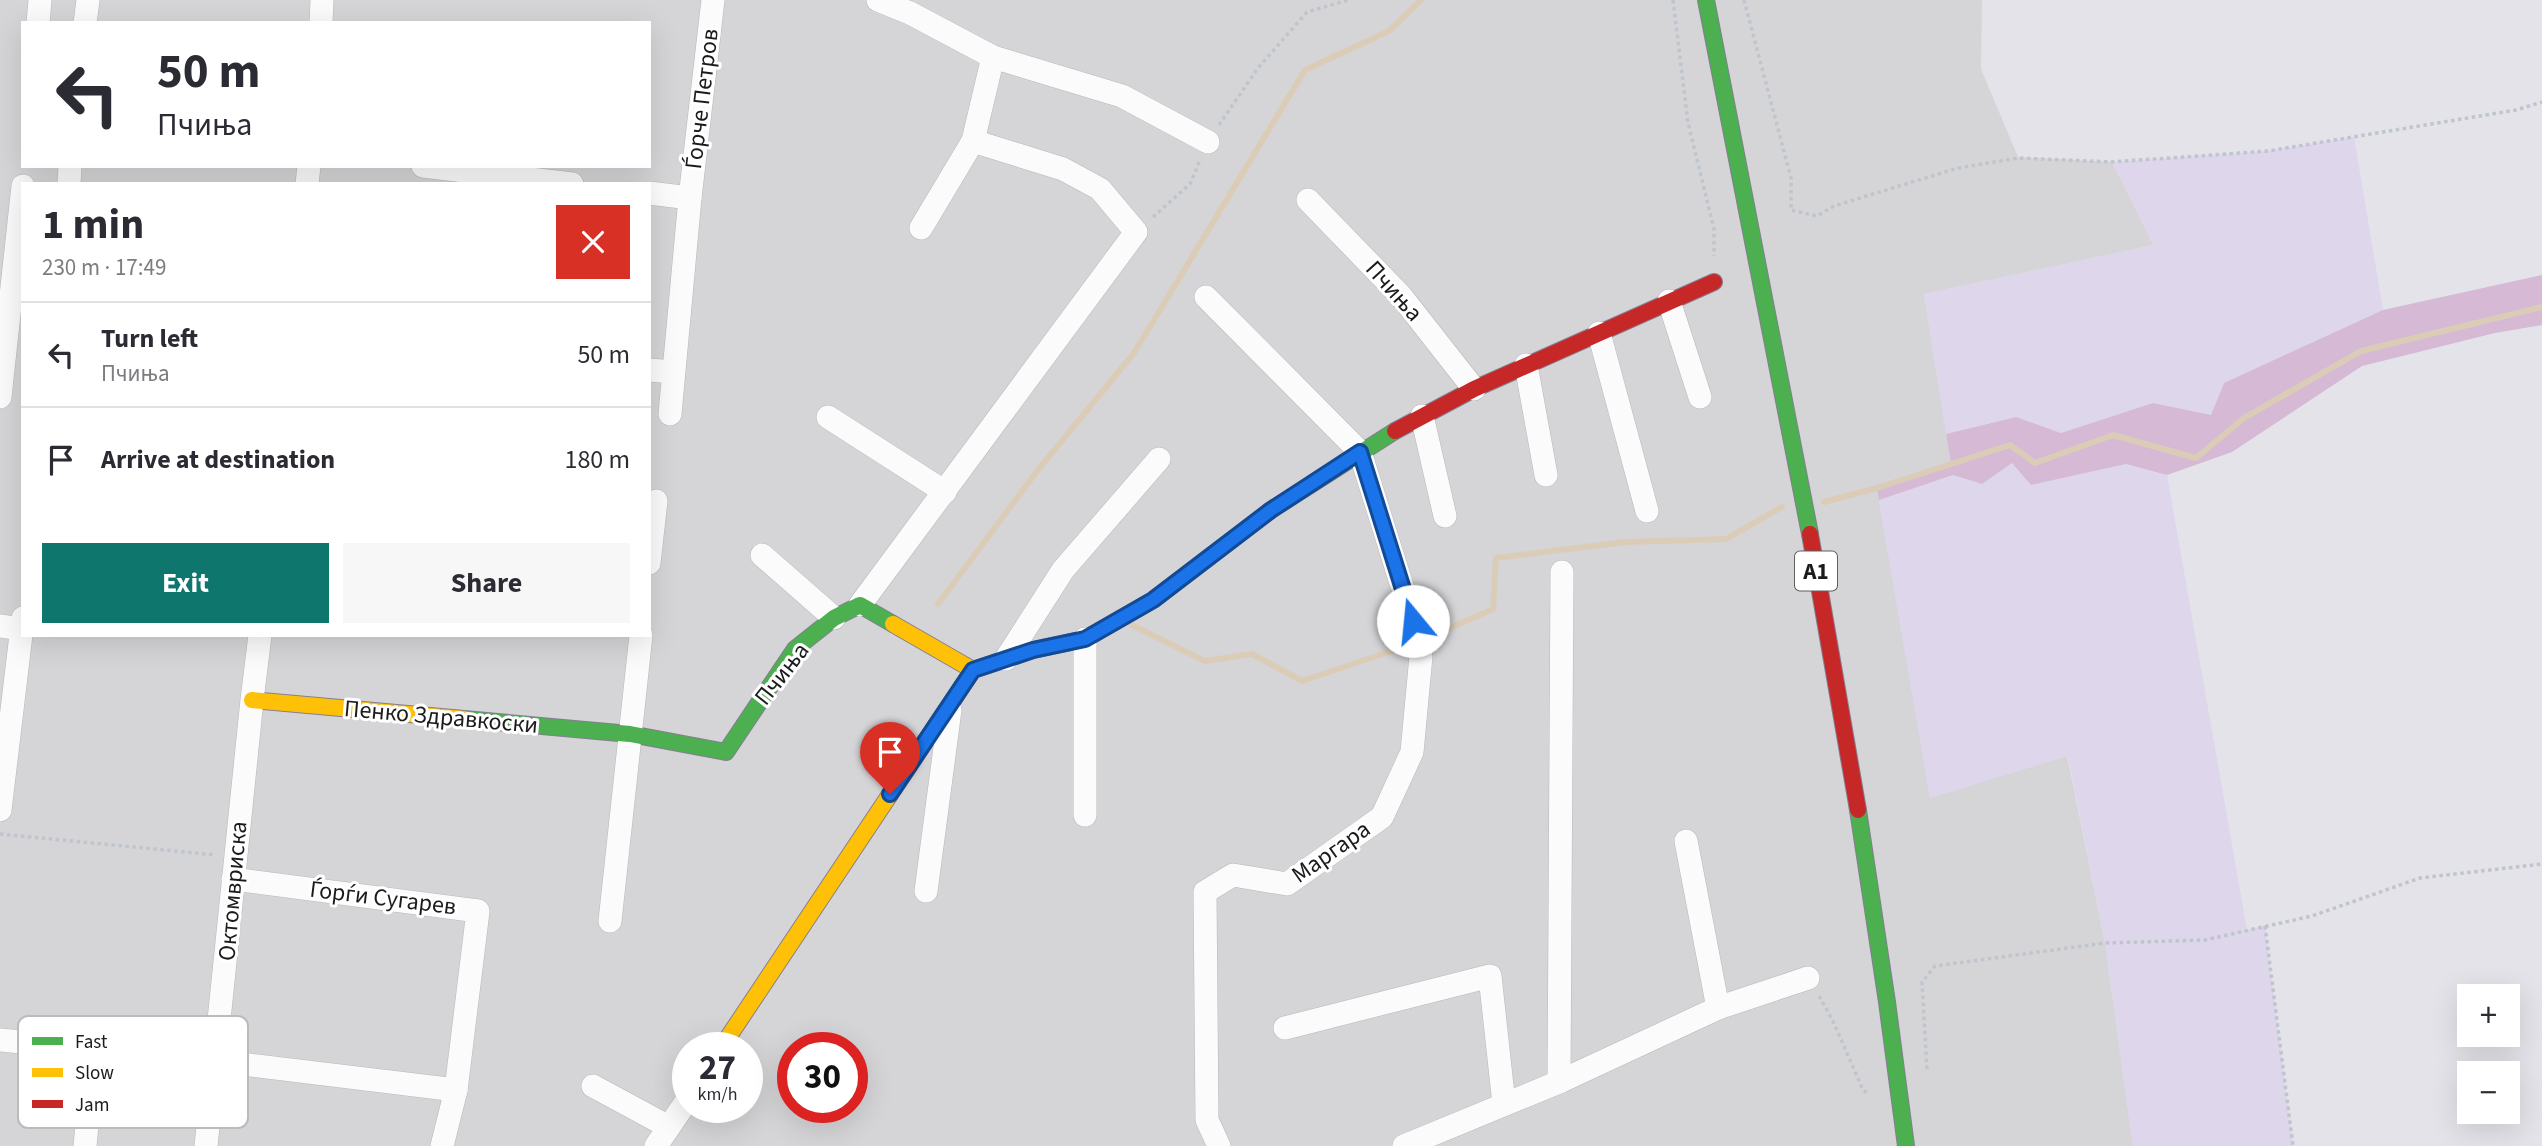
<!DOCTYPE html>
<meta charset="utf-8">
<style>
:root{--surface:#fff;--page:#f7f7f7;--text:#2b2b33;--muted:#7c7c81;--line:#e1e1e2;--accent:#0f766e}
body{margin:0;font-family:"Source Sans 3",sans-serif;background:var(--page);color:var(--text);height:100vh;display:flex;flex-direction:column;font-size:26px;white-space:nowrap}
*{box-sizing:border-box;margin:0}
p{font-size:23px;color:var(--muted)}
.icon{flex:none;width:38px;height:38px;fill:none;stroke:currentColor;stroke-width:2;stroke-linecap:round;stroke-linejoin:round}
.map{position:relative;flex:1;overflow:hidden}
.details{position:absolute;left:21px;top:182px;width:630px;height:455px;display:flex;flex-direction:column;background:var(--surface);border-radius:0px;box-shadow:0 7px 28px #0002}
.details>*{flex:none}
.guide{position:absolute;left:21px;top:21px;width:630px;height:147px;border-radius:0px;box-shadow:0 7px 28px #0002;background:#fff;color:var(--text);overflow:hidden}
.fabs{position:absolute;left:2457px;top:984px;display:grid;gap:14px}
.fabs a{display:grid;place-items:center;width:63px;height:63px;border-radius:0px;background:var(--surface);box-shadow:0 7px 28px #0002;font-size:35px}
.speed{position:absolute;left:672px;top:1032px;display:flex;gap:14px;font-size:35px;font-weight:700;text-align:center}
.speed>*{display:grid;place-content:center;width:91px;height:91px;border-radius:50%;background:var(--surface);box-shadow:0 7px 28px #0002;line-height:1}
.speed small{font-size:18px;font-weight:400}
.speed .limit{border:10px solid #d22;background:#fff;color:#111}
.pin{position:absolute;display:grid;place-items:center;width:60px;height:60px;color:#fff;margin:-72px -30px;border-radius:50% 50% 50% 0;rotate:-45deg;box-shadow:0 0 7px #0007}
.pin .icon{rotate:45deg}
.me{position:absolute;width:77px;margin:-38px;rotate:343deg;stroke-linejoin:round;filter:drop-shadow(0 0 5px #0008)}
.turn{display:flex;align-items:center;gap:24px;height:147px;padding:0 21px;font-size:32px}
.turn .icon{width:91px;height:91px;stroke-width:2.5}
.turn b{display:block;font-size:49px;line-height:60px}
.round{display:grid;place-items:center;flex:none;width:74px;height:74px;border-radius:0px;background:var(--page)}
.headline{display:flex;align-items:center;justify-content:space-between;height:119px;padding:0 21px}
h1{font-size:42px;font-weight:700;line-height:52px}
.primary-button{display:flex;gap:14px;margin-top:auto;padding:14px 21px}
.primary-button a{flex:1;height:80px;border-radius:0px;background:var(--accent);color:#fff;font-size:28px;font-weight:700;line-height:80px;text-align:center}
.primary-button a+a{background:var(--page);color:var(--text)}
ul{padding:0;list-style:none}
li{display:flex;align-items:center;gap:21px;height:105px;padding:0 21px;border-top:2px solid var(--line)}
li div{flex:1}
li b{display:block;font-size:26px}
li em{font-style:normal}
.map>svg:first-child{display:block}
.residential{fill:#d5d5d8;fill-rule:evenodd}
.farmland{fill:#ded6ea}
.forest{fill:#d5b9d5}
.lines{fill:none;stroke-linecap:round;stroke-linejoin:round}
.stream{stroke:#dbccb8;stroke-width:6}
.street-casing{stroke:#b8b8bb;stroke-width:24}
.fast-casing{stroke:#867d92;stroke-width:18}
.slow-casing{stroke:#867d92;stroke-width:18}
.jam-casing{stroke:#867d92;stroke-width:18}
.path{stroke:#bfc5cd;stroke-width:3.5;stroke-dasharray:3.5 3.5;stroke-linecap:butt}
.street{stroke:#fbfbfc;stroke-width:23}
.fast{stroke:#4caf50;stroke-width:16}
.slow{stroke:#ffc107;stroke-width:16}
.jam{stroke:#c62828;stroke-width:16}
.route-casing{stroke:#114b97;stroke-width:18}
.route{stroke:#1a73e8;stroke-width:12}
.labels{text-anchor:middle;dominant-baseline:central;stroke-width:6;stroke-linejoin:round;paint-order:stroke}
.shield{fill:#fff;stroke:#5f5f5f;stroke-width:2}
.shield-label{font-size:23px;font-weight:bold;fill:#1b1b1b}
.street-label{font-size:24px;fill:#1b1b1b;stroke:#fff}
.key{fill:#fff;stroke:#bbb;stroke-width:2}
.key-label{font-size:19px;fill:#1b1b1b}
</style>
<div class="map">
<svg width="2542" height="1146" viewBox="0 0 2542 1146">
<rect width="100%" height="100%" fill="#e3e3e9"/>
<path class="residential" d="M 0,0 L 1982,0 L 1981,69 L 2018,157 L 2112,162 L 2154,245 L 1924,294 L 1951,463 L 1877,488 L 1930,797 L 2067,755 L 2105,943 L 2133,1146 L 0,1146 ZM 23,23 L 649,23 L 649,166 L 23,166 ZM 23,184 L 649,184 L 649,635 L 23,635 ZM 688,1048 L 747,1048 L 747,1108 L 688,1108 ZM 793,1048 L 852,1048 L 852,1108 L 793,1108 Z"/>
<g class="farmland">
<polygon points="2354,137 2383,310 2224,383 2211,415 2153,403 2061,433 2015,417 1946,434 1924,294 2153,245 2112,162 2268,151"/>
<polygon points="2012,463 2031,485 2126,464 2167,475 2247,930 2265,926 2293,1146 2133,1146 2105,943 2068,756 1930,798 1879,500 1953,475 1982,484"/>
</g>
<polygon class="forest" points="2542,275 2542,325 2495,333 2362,366 2232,452 2167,475 2126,464 2031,485 2012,463 1982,484 1953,475 1879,500 1877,488 1951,463 1946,434 2016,417 2061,433 2153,403 2211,415 2224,383 2383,310"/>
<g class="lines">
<g class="stream">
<polyline points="1824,502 1877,488 2010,445 2035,463 2113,435 2196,458 2244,418 2361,351 2542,307"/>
<polyline points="938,604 1037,471 1134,353 1305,70 1389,31 1421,0"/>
<polyline points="1132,625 1205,661 1252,654 1302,681 1421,641 1493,609 1496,558 1625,542 1726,539 1782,507"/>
</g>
<defs>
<g id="street">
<polyline points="878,0 910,13 993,57 1122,96 1208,142"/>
<polyline points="38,23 40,0"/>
<polyline points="85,23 88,0"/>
<polyline points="321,23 322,0"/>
<polyline points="423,166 572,184"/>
<polyline points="69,184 70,166"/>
<polyline points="307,184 309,166"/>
<polyline points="649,193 690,198"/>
<polyline points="1308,200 1401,296 1474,389"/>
<polyline points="921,228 973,141 993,57"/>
<polyline points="1206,297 1360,452 1413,621"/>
<polyline points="1669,301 1700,397"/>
<polyline points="1599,333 1647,511"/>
<polyline points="1526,365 1546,475"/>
<polyline points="649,370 673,372"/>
<polyline points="0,397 23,186"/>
<polyline points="670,414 690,198 713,0"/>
<polyline points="1422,416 1445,516"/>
<polyline points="828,417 945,492"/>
<polyline points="762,555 834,618"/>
<polyline points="649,563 656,501"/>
<polyline points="860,605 1136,232 1100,189 1063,169 973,141"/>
<polyline points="0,626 21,629"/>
<polyline points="1085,639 1085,815"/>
<polyline points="1006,659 1063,570 1159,459"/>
<polyline points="0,810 23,618"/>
<polyline points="1686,841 1718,1008"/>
<polyline points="233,879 478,911 456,1090 442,1146"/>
<polyline points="926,891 950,710"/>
<polyline points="610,921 641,635"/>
<polyline points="1285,1028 1490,976 1504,1104"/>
<polyline points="0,1040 217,1061 456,1090"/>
<polyline points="1559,1082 1562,572"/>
<polyline points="593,1086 669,1127"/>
<polyline points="85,1146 94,1051"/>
<polyline points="206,1146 252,700 260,635"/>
<polyline points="656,1146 688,1099"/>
<polyline points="1219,1146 1207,1120 1205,892 1233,875 1287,884 1382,817 1412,752 1421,656"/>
<polyline points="1404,1146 1559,1082 1718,1008 1808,978"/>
</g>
<g id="fast">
<polyline points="1706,0 1810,534"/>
<polyline points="464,719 630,734 726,752 795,649 834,618 860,605 893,624"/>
<polyline points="889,796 973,670 1033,650 1085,639 1153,600 1271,510 1395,431"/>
<polyline points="1858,810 1887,1002 1906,1146"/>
</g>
<g id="slow">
<polyline points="893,624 973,670"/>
<polyline points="252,700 464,719"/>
<polyline points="721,1048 889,796"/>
</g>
<g id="jam">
<polyline points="1395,431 1474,389 1714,282"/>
<polyline points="1810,534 1858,810"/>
</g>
</defs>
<use href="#street" class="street-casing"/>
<use href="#fast" class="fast-casing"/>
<use href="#slow" class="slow-casing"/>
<use href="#jam" class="jam-casing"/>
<g class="path">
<polyline points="1673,0 1688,123 1714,229 1714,256"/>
<polyline points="1744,0 1791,178 1791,210 1817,216 1834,206 1958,168 2018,158 2112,162 2268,151 2516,110 2542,102"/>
<polyline points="1219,125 1258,68 1307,12 1348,0"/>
<polyline points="1153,217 1190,184 1200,160"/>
<polyline points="0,834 216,855"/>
<polyline points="2265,926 2293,1146"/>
<polyline points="1819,996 1833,1021 1863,1090 1869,1095"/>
<polyline points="1927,1069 1922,982 1935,966 2105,943 2205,940 2312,916 2420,878 2542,864"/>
</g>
<use href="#street" class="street"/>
<use href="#fast" class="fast"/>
<use href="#slow" class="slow"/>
<use href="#jam" class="jam"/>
</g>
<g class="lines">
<defs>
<polyline id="route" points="890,794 973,670 1033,650 1085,639 1153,600 1271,510 1360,452 1413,621"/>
</defs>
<use href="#route" class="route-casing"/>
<use href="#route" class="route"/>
</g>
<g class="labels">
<rect class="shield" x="1795" y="551.5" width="42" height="39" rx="5"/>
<g class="shield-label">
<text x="1816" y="571">A1</text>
</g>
<g class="street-label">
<text transform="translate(702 99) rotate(-83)">Ѓорче Петров</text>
<text transform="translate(1394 291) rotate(48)">Пчиња</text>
<text transform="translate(782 674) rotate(-52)">Пчиња</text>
<text transform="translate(441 717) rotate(5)">Пенко Здравкоски</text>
<text transform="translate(1331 852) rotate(-35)">Маргара</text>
<text transform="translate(233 891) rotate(-85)">Октомвриска</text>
<text transform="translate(383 898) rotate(7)">Ѓорѓи Сугарев</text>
</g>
</g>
<rect x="18" y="1016" width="230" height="112" rx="10" class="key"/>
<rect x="32" y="1037" width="31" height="8" fill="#4caf50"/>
<rect x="32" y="1068" width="31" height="9" fill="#ffc107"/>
<rect x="32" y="1100" width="31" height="8" fill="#c62828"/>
<g class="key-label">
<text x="75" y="1048">Fast</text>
<text x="75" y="1079">Slow</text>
<text x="75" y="1111">Jam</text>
</g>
</svg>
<div class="fabs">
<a>+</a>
<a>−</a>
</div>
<div class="speed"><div>27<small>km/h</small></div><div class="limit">30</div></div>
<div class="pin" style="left:890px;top:794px;background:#d93025"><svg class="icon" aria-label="arrive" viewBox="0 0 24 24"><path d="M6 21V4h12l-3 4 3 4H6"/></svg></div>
<svg class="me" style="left:1413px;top:621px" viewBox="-20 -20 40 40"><circle r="19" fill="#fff"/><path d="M0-13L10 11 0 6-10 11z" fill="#1a73e8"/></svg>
<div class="guide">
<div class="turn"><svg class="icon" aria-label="left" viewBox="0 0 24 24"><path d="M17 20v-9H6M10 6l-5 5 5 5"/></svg><div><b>50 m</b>Пчиња</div></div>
</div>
<section class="details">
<div class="headline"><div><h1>1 min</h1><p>230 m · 17:49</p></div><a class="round" style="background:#d93025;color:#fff"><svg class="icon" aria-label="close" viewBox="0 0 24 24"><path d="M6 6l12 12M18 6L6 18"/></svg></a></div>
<ul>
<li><svg class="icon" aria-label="left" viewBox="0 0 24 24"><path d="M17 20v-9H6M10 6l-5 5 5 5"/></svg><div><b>Turn left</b><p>Пчиња</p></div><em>50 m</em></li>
<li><svg class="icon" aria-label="arrive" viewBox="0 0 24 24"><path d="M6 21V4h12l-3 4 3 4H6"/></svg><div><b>Arrive at destination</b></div><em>180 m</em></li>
</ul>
<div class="primary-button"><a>Exit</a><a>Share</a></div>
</section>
</div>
